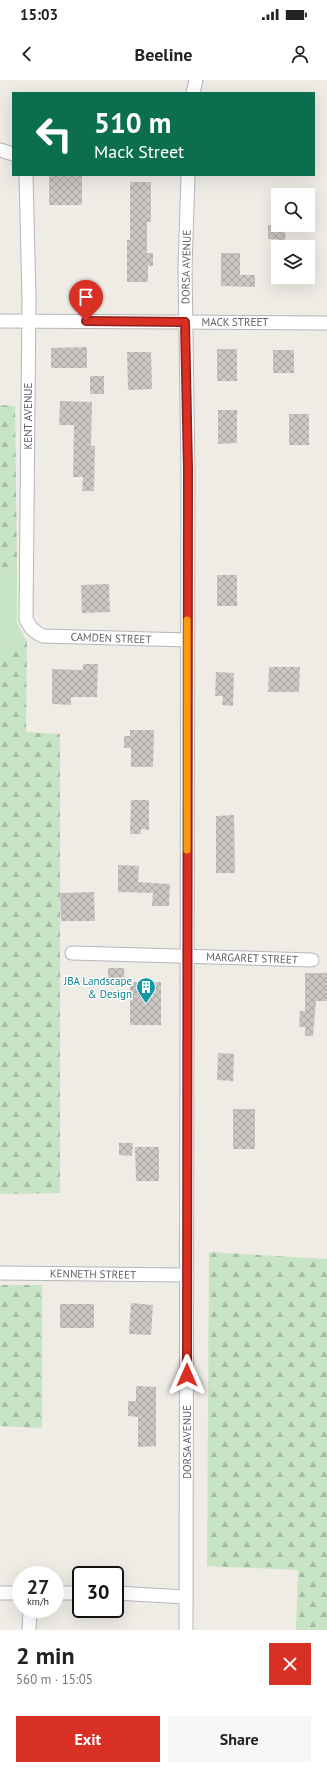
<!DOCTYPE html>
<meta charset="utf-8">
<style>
:root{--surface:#fff;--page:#f6f6f6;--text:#222;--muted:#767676;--accent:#d93025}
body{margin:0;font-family:"PT Sans",sans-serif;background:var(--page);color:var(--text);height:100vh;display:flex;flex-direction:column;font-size:15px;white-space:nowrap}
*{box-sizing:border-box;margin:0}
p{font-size:13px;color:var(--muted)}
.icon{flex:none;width:22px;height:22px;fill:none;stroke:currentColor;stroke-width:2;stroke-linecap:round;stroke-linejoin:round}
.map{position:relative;height:1550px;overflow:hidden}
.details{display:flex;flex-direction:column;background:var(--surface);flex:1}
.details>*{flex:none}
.top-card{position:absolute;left:12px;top:12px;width:303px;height:84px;border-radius:0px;box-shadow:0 4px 16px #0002;background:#0b6e4f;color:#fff;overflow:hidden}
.buttons{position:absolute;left:271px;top:108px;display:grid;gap:8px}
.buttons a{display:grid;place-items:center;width:44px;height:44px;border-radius:0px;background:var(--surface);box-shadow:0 4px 16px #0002;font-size:20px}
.speed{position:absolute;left:12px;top:1486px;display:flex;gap:8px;font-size:20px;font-weight:700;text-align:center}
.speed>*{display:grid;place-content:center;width:52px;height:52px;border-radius:50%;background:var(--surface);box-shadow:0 4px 16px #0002;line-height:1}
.speed small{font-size:10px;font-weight:400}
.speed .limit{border:2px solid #111;border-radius:6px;background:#fff;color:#111}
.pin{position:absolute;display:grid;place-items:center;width:34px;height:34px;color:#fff;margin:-41px -17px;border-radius:50% 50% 50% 0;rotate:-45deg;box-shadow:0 0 4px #0007}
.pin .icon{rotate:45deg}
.me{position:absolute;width:44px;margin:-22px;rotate:0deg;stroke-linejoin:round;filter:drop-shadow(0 0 3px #0008)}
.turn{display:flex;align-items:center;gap:14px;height:84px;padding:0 16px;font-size:18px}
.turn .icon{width:52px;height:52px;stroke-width:2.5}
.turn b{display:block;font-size:28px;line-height:34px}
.round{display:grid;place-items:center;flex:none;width:42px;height:42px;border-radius:0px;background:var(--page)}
.head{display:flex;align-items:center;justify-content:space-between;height:68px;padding:0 16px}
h1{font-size:24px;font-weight:600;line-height:30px}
.cta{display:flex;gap:8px;margin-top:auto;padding:8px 16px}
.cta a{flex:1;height:46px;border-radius:0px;background:var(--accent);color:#fff;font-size:16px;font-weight:600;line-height:46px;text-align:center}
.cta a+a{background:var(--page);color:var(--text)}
.status{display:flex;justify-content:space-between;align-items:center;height:28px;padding:0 20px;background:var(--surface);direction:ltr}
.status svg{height:11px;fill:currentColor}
header{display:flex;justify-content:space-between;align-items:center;height:52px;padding:0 16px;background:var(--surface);font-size:18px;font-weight:600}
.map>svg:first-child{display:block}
.forest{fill:url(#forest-firs)}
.park{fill:#c7e4c4}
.building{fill:url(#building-cross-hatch)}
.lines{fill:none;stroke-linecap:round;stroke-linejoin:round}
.street-casing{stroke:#b3b6ba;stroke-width:15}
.street{stroke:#fff;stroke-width:13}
.route-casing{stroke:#8d1f18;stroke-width:10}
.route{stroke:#d93025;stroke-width:7}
.slow{stroke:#f59e0b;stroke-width:7}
.labels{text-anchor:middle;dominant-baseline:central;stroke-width:3;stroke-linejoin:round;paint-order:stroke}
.street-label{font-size:11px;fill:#5d6265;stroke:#fff}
.culture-label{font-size:11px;fill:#0d838f;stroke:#fff;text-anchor:end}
</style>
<div class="status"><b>15:03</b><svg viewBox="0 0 49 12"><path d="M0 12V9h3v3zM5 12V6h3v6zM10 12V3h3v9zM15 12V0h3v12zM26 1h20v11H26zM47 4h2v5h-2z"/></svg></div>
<header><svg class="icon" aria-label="back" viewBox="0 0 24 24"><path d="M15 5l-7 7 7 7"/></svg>Beeline<svg class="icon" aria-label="person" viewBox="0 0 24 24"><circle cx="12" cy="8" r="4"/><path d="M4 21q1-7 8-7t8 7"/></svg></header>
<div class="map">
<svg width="327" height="1550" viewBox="0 0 327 1550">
<defs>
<pattern id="forest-firs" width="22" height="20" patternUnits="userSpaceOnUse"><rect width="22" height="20" fill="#c7e4c4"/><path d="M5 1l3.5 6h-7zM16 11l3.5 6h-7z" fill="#a5bca3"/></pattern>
<pattern id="building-cross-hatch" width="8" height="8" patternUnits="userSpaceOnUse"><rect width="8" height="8" fill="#cac7c2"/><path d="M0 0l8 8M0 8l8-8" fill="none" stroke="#a7a5a1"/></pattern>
</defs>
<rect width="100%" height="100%" fill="#efece6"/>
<g class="forest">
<polygon points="0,325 15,326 17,489 0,500"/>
<polygon points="27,562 26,652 60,654 60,1113 0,1114 0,569"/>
<polygon points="209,1172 327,1179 327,1550 296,1550 298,1490 207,1486"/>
<polygon points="0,1205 42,1205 42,1348 0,1346"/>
</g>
<polygon class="park" points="17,489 17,543 27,562 0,569 0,500"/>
<g class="building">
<rect x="49" y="96" width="33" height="29"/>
<polygon points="130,102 151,102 151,142 147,142 147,173 153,173 153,186 148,186 148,202 127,202 127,160 130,160"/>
<polygon points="268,145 286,145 285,160 268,159"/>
<polygon points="221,173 240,173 240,195 255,195 255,207 221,206"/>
<polygon points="87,267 87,288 51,288 51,268"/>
<rect x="217" y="269" width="20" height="32"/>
<rect x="273" y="270" width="21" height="23"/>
<polygon points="127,272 151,272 152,309 128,310"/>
<rect x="90" y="296" width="14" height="18"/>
<polygon points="60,321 92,322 91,366 95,366 94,411 82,411 83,397 73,397 74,345 59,345"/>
<polygon points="218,330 237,330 237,363 218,364"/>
<rect x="289" y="334" width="20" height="31"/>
<rect x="217" y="495" width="20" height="31"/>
<polygon points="109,504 110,532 82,533 81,505"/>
<polygon points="83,584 98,584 97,617 71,617 71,625 52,624 52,589 83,590"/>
<polygon points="269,587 300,587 299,612 268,612"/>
<polygon points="216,592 234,593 233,626 222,625 223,616 215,616"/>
<polygon points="130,650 154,650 153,687 131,687 131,668 124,668 124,656 130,656"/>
<polygon points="131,720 149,720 149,750 141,749 141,754 130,754"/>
<polygon points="234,735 235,793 216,793 216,736"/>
<polygon points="118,785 139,786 138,802 170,804 169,826 152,826 153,813 118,812"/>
<polygon points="94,812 95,841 61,841 60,813"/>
<polygon points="108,888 124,888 125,903 108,903"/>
<polygon points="305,893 327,893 327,921 316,921 313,956 305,956 305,947 299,947 300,931 305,931"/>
<rect x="130" y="902" width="31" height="43"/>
<polygon points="218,973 234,974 233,1001 217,1000"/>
<rect x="233" y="1029" width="22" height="40"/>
<polygon points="119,1063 133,1063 132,1076 119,1075"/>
<polygon points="135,1067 159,1067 159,1101 136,1101"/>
<polygon points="131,1223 153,1225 151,1255 129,1254"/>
<rect x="60" y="1224" width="34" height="24"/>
<polygon points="136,1306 156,1307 156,1366 138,1367 138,1337 128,1336 128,1321 136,1321"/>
</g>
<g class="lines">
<defs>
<g id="street">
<polyline points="193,13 196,0"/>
<polyline points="0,70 13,74"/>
<path d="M 26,95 L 29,219 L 26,539 C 30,548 34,552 43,556 L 187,560"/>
<polyline points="0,241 327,243"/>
<polyline points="72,873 312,880"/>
<polyline points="0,1193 187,1195"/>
<polyline points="0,1513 21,1513"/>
<polyline points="55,1513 81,1513"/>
<polyline points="115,1513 186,1517"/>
<polyline points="29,1550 30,1529"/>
<polyline points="186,1550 188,389 185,188 188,95"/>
</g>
</defs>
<use href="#street" class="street-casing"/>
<use href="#street" class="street"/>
</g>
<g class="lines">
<defs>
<polyline id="route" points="86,241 185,242 188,389 187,1295"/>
</defs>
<use href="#route" class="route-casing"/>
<use href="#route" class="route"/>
<polyline class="slow" points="187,540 187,770"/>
</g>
<defs>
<symbol id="building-pin" viewBox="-11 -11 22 30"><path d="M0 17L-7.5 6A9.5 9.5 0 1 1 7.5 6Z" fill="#0f9aa8" stroke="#fff"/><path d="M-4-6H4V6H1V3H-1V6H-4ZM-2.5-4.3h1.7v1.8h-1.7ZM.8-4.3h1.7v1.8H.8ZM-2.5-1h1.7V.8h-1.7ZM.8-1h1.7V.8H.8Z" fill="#fff"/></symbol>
</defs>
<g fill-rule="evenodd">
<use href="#building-pin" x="135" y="896" width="22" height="30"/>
</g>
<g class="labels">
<g class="street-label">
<text transform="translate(186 187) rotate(-89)">DORSA AVENUE</text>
<text x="235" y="242">MACK STREET</text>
<text transform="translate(28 336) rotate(-90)">KENT AVENUE</text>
<text transform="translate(111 558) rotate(2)">CAMDEN STREET</text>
<text transform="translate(252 878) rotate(2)">MARGARET STREET</text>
<text transform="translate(93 1194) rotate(1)">KENNETH STREET</text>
<text transform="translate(187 1362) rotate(-90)">DORSA AVENUE</text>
</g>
<g class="culture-label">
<text x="132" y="901">JBA Landscape<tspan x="132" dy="13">&amp; Design</tspan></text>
</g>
</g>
</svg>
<div class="buttons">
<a><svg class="icon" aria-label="search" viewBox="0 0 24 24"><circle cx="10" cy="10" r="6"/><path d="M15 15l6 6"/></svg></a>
<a><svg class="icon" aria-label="layers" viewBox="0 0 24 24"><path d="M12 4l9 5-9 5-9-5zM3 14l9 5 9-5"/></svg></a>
</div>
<div class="speed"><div>27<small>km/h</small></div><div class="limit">30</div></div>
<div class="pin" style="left:86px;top:241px;background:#d93025"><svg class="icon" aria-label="arrive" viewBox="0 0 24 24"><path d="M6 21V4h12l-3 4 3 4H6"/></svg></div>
<svg class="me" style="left:187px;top:1295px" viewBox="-20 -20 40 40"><path d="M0-17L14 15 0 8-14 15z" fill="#d93025" stroke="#fff" stroke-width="4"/></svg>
<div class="top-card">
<div class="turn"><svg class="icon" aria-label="left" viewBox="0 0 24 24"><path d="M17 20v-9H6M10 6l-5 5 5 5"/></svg><div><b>510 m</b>Mack Street</div></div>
</div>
</div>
<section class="details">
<div class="head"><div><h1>2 min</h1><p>560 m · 15:05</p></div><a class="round" style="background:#d93025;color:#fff"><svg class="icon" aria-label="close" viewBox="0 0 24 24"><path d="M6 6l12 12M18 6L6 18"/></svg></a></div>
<div class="cta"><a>Exit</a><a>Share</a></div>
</section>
